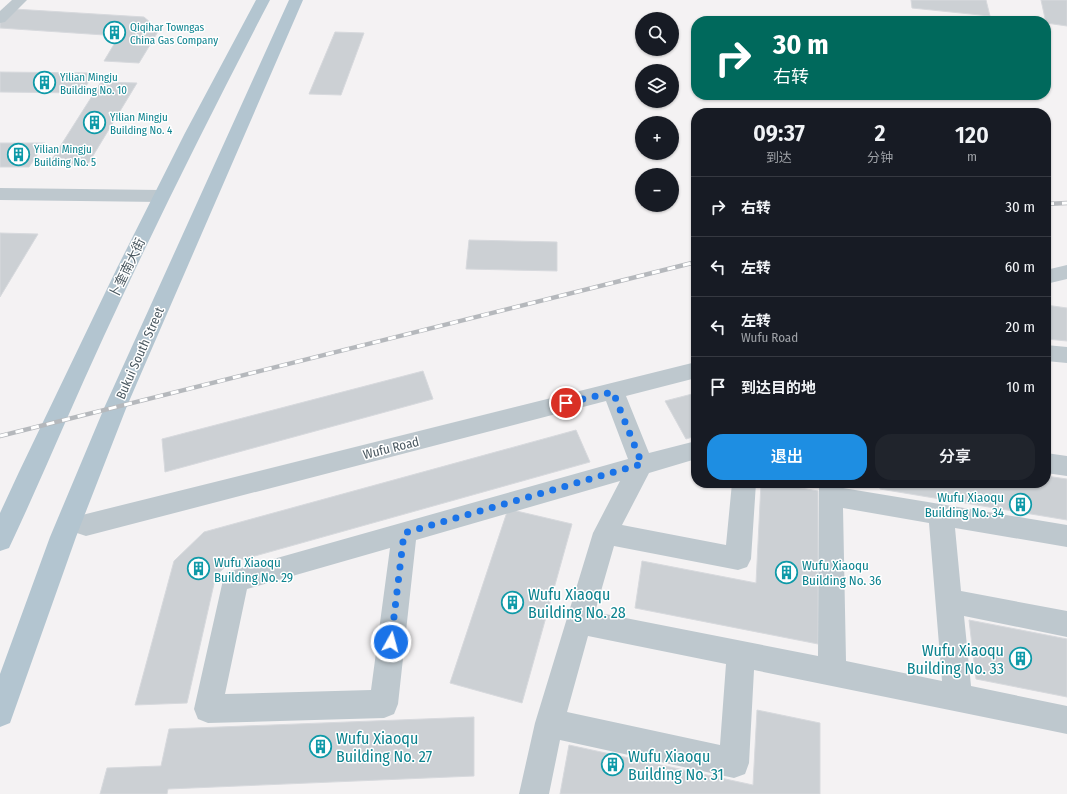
<!DOCTYPE html>
<html lang="zh">
<meta charset="utf-8">
<style>
:root{--surface:#171b24;--page:#20242c;--text:#f1f3f6;--muted:#9ea1a6;--line:#363941;--accent:#1e8ee2}
body{margin:0;font-family:"Fira Sans Condensed","Noto Sans SC",sans-serif;background:var(--page);color:var(--text);height:100vh;display:flex;flex-direction:column;font-size:15px;white-space:nowrap}
*{box-sizing:border-box;margin:0}
p{font-size:13px;color:var(--muted)}
.icon{flex:none;width:22px;height:22px;fill:none;stroke:currentColor;stroke-width:2;stroke-linecap:round;stroke-linejoin:round}
.map{position:relative;flex:1;overflow:hidden}
.panel{position:absolute;left:691px;top:108px;width:360px;height:380px;display:flex;flex-direction:column;background:var(--surface);border-radius:16px;box-shadow:0 1px 3px #0004}
.panel>*{flex:none}
.top-card{position:absolute;left:691px;top:16px;width:360px;height:84px;border-radius:16px;box-shadow:0 1px 3px #0004;background:#00695c;color:#fff;overflow:hidden}
.fabs{position:absolute;left:635px;top:12px;display:grid;gap:8px}
.fabs a{display:grid;place-items:center;width:44px;height:44px;border-radius:50%;background:var(--surface);box-shadow:0 1px 3px #0004;font-size:20px}
.pin{position:absolute;display:grid;place-items:center;width:34px;height:34px;color:#fff;margin:-17px;border:2px solid #fff;border-radius:50%;box-shadow:0 1px 4px #0007}
.me{position:absolute;width:44px;margin:-22px;rotate:7deg;stroke-linejoin:round;filter:drop-shadow(0 0 3px #0008)}
.turn{display:flex;align-items:center;gap:14px;height:84px;padding:0 16px;font-size:18px}
.turn .icon{width:52px;height:52px;stroke-width:2.5}
.turn b{display:block;font-size:28px;line-height:34px}
.eta{display:flex;justify-content:space-evenly;align-items:center;height:68px;text-align:center}
.eta b{font-size:24px;font-weight:600;line-height:28px}
.primary-button{display:flex;gap:8px;margin-top:auto;padding:8px 16px}
.primary-button a{flex:1;height:46px;border-radius:16px;background:var(--accent);color:#fff;font-size:16px;font-weight:600;line-height:46px;text-align:center}
.primary-button a+a{background:var(--page);color:var(--text)}
ul{padding:0;list-style:none}
li{display:flex;align-items:center;gap:12px;height:60px;padding:0 16px;border-top:1px solid var(--line)}
li div{flex:1}
li b{display:block;font-size:15px}
li em{font-style:normal}
.map>svg:first-child{display:block}
.building{fill:#ccd0d4;stroke:#d7d9dd}
.lines{fill:none;stroke-linecap:round;stroke-linejoin:round}
.minor{fill:#bec8ce;fill-rule:evenodd}
.major{fill:#b3c5d0;fill-rule:evenodd}
.rail-casing{stroke:#b5b8bc;stroke-width:4.5}
.rail{stroke:#fff;stroke-width:3;stroke-dasharray:8;stroke-linecap:butt}
.route{stroke:#1a73e8;stroke-width:7;stroke-dasharray:0 12.6}
.labels{text-anchor:middle;dominant-baseline:central;stroke-width:3;stroke-linejoin:round;paint-order:stroke}
.far-culture-label{font-size:11px;fill:#0d838f;stroke:#fff;text-anchor:start}
.street-label{font-size:13px;fill:#4a5860;stroke:#fff}
.culture-label{font-size:13px;fill:#0d838f;stroke:#fff;text-anchor:start}
.near-culture-label{font-size:16px;fill:#0d838f;stroke:#fff;text-anchor:start}
</style>
<div class="map">
<svg width="1067" height="794" viewBox="0 0 1067 794">
<rect width="100%" height="100%" fill="#f4f2f3"/>
<g class="building">
<polygon points="911,0 986,0 990,16 912,8"/>
<polygon points="1041,0 1067,0 1067,26 1046,23"/>
<polygon points="14,9 144,17 159,30 139,63 104,61 119,36 0,28 0,23"/>
<polygon points="335,32 364,33 341,95 309,94"/>
<polygon points="0,72 95,73 81,93 0,92"/>
<polygon points="101,82 137,83 88,164 49,164"/>
<polygon points="0,143 45,143 29,167 0,167"/>
<polygon points="0,233 38,234 0,297"/>
<polygon points="469,240 557,242 557,271 466,269"/>
<polygon points="1046,305 1067,308 1067,341 1046,339"/>
<polygon points="423,371 433,399 165,472 162,439"/>
<polygon points="696,393 696,436 686,439 665,401"/>
<polygon points="576,430 590,462 230,563 216,575 187,703 135,705 174,561 204,532"/>
<polygon points="1046,476 1067,479 1067,520 880,489 880,483 1046,483"/>
<polygon points="761,483 773,483 818,491 818,644 635,608 642,561 756,583"/>
<polygon points="508,509 572,524 522,703 450,683"/>
<polygon points="969,620 1067,639 1067,697 976,679"/>
<polygon points="757,710 820,723 820,794 560,794 569,745 753,785"/>
<polygon points="474,717 474,776 168,789 167,794 100,794 107,768 161,766 169,729"/>
</g>
<g class="lines">
<g class="minor">
<polygon points="12,0 27,0 5,22 0,23 0,11"/>
<polygon points="0,188 161,190 167,192 170,196 167,200 161,202 0,200"/>
<polygon points="1067,265 1067,279 1046,284 1046,270"/>
<polygon points="1046,345 1067,347 1067,363 1046,361"/>
<path d="M 696,362 L 696,378 L 626,396 L 649,453 L 696,441 L 696,459 L 649,473 L 622,525 L 726,545 L 732,483 L 756,483 L 751,559 L 747,567 L 738,570 L 614,546 L 595,612 L 818,656 L 819,483 L 843,483 L 843,488 L 1067,525 L 1067,547 L 955,528 L 961,591 L 1067,611 L 1067,637 L 964,616 L 971,686 L 1067,706 L 1067,734 L 754,670 L 749,763 L 745,774 L 734,778 L 560,740 L 549,794 L 519,794 L 535,723 L 593,533 L 620,481 L 416,540 L 398,704 L 394,714 L 384,718 L 208,723 L 198,719 L 194,709 L 223,580 L 227,572 L 628,459 L 606,401 L 86,536 L 77,533 L 74,525 L 77,517 L 86,514 ZM 843,508 L 929,523 L 942,681 L 846,661 ZM 390,548 L 371,690 L 225,694 L 247,589 ZM 588,636 L 726,664 L 720,745 L 567,712 Z"/>
<polygon points="1046,453 1067,456 1067,476 1046,473"/>
</g>
<g class="major">
<path d="M 256,0 L 270,0 C 212,111 156,223 104,336 C 71,407 42,478 9,548 L 0,551 L 0,513 L 19,472 L 117,268 L 185,133 Z"/>
<polygon points="289,0 303,0 127,406 76,537 10,723 0,727 0,674 50,537 105,406"/>
</g>
<defs>
<g id="rail">
<polyline points="1046,204 1067,203"/>
<polyline points="0,436 696,262"/>
</g>
</defs>
<use href="#rail" class="rail-casing"/>
<use href="#rail" class="rail"/>
</g>
<g class="lines">
<polyline class="route" points="391,642 404,533 642,464 613,392 566,403"/>
</g>
<defs>
<symbol id="building-ring" viewBox="-11 -11 22 22"><circle r="9.5" fill="#fff" stroke="#0f9aa8" stroke-width="1.5"/><path d="M-4-6H4V6H1V3H-1V6H-4ZM-2.5-4.3h1.7v1.8h-1.7ZM.8-4.3h1.7v1.8H.8ZM-2.5-1h1.7V.8h-1.7ZM.8-1h1.7V.8H.8Z" fill="#0f9aa8"/></symbol>
</defs>
<g fill-rule="evenodd">
<use href="#building-ring" x="102" y="20" width="25" height="25"/>
<use href="#building-ring" x="32" y="70" width="25" height="25"/>
<use href="#building-ring" x="82" y="110" width="25" height="25"/>
<use href="#building-ring" x="6" y="142" width="25" height="25"/>
<use href="#building-ring" x="1008" y="492" width="25" height="25"/>
<use href="#building-ring" x="186" y="556" width="25" height="25"/>
<use href="#building-ring" x="774" y="560" width="25" height="25"/>
<use href="#building-ring" x="500" y="590" width="25" height="25"/>
<use href="#building-ring" x="1008" y="646" width="25" height="25"/>
<use href="#building-ring" x="308" y="734" width="25" height="25"/>
<use href="#building-ring" x="600" y="752" width="25" height="25"/>
</g>
<g class="labels">
<g class="far-culture-label">
<text x="130" y="27">Qiqihar Towngas<tspan x="130" dy="13">China Gas Company</tspan></text>
<text x="60" y="77">Yilian Mingju<tspan x="60" dy="13">Building No. 10</tspan></text>
<text x="110" y="117">Yilian Mingju<tspan x="110" dy="13">Building No. 4</tspan></text>
<text x="34" y="149">Yilian Mingju<tspan x="34" dy="13">Building No. 5</tspan></text>
</g>
<g class="street-label">
<text transform="translate(127 268) rotate(-64)">卜奎南大街</text>
<text transform="translate(140 353) rotate(-66)">Bukui South Street</text>
<text transform="translate(391 448) rotate(-14)">Wufu Road</text>
</g>
<g class="culture-label">
<text x="1004" y="497" text-anchor="end">Wufu Xiaoqu<tspan x="1004" dy="15">Building No. 34</tspan></text>
<text x="214" y="562">Wufu Xiaoqu<tspan x="214" dy="15">Building No. 29</tspan></text>
<text x="802" y="565">Wufu Xiaoqu<tspan x="802" dy="15">Building No. 36</tspan></text>
</g>
<g class="near-culture-label">
<text x="528" y="594">Wufu Xiaoqu<tspan x="528" dy="18">Building No. 28</tspan></text>
<text x="1004" y="650" text-anchor="end">Wufu Xiaoqu<tspan x="1004" dy="18">Building No. 33</tspan></text>
<text x="336" y="738">Wufu Xiaoqu<tspan x="336" dy="18">Building No. 27</tspan></text>
<text x="628" y="756">Wufu Xiaoqu<tspan x="628" dy="18">Building No. 31</tspan></text>
</g>
</g>
</svg>
<div class="fabs">
<a><svg class="icon" aria-label="search" viewBox="0 0 24 24"><circle cx="10" cy="10" r="6"/><path d="M15 15l6 6"/></svg></a>
<a><svg class="icon" aria-label="layers" viewBox="0 0 24 24"><path d="M12 4l9 5-9 5-9-5zM3 14l9 5 9-5"/></svg></a>
<a>+</a>
<a>−</a>
</div>
<div class="pin" style="left:566px;top:403px;background:#d93025"><svg class="icon" aria-label="arrive" viewBox="0 0 24 24"><path d="M6 21V4h12l-3 4 3 4H6"/></svg></div>
<svg class="me" style="left:391px;top:642px" viewBox="-20 -20 40 40"><circle r="17" fill="#1a73e8" stroke="#fff" stroke-width="3"/><path d="M0-11L8 9 0 5-8 9z" fill="#fff"/></svg>
<div class="top-card">
<div class="turn"><svg class="icon" aria-label="right" viewBox="0 0 24 24"><path d="M7 20v-9h11M14 6l5 5-5 5"/></svg><div><b>30 m</b>右转</div></div>
</div>
<section class="panel">
<div class="eta">
<div><b>09:37</b><p>到达</p></div>
<div><b>2</b><p>分钟</p></div>
<div><b>120</b><p>m</p></div>
</div>
<ul>
<li><svg class="icon" aria-label="right" viewBox="0 0 24 24"><path d="M7 20v-9h11M14 6l5 5-5 5"/></svg><div><b>右转</b></div><em>30 m</em></li>
<li><svg class="icon" aria-label="left" viewBox="0 0 24 24"><path d="M17 20v-9H6M10 6l-5 5 5 5"/></svg><div><b>左转</b></div><em>60 m</em></li>
<li><svg class="icon" aria-label="left" viewBox="0 0 24 24"><path d="M17 20v-9H6M10 6l-5 5 5 5"/></svg><div><b>左转</b><p>Wufu Road</p></div><em>20 m</em></li>
<li><svg class="icon" aria-label="arrive" viewBox="0 0 24 24"><path d="M6 21V4h12l-3 4 3 4H6"/></svg><div><b>到达目的地</b></div><em>10 m</em></li>
</ul>
<div class="primary-button"><a>退出</a><a>分享</a></div>
</section>
</div>
